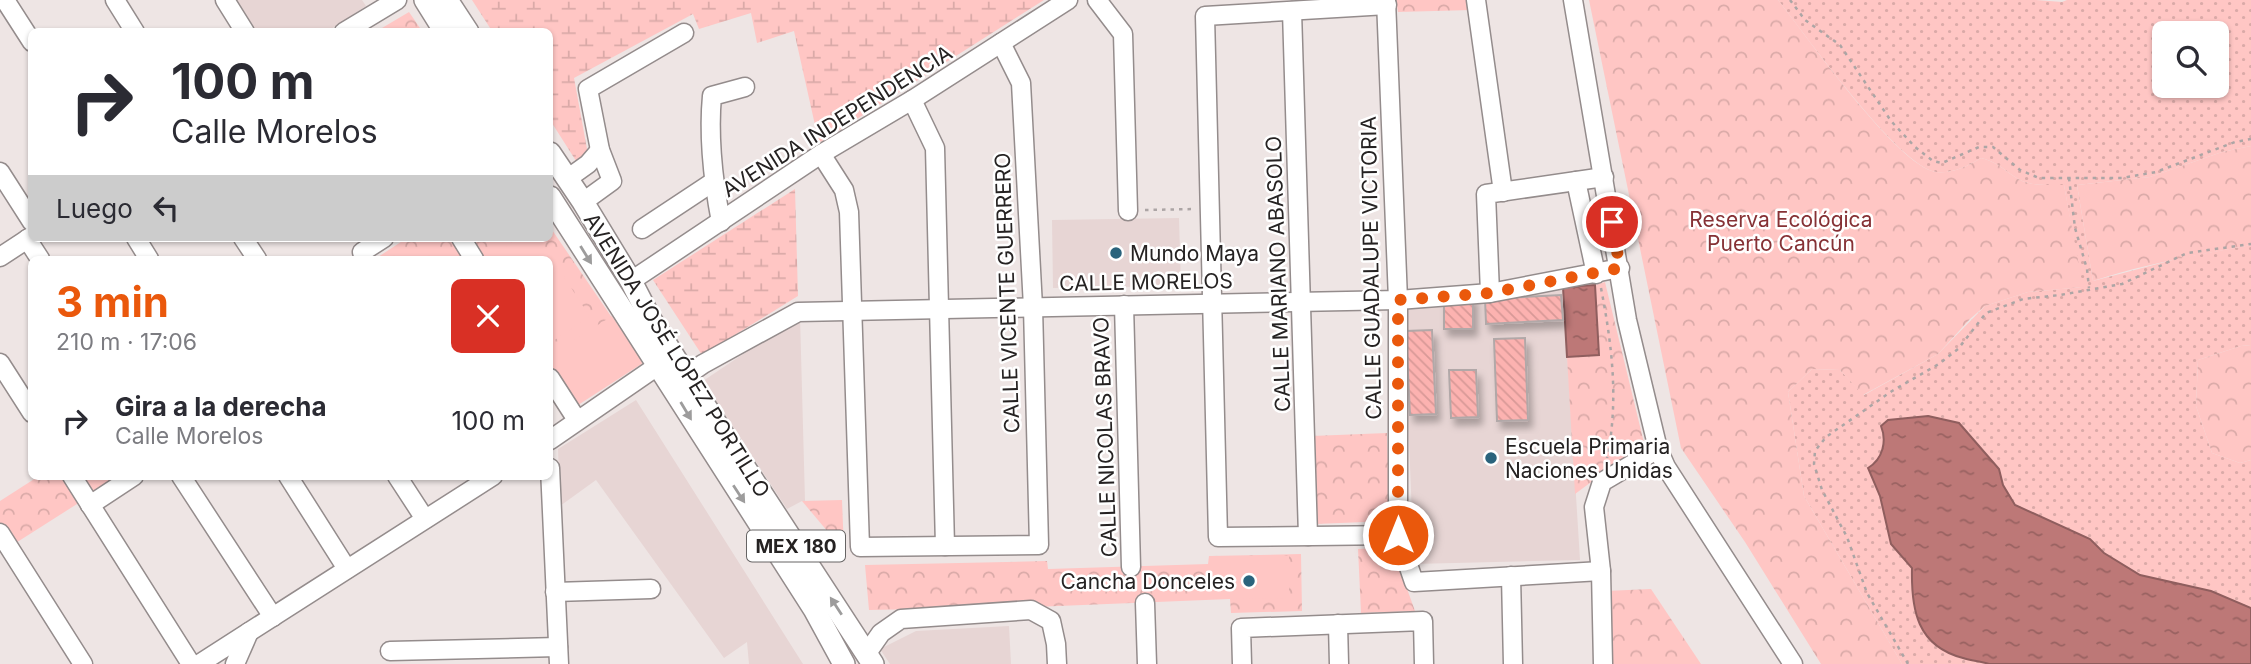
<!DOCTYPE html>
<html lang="es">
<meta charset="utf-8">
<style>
:root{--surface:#fff;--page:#f2f2f3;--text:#2b2b33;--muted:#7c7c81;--accent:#ea580c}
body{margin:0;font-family:Inter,sans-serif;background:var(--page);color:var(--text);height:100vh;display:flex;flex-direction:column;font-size:26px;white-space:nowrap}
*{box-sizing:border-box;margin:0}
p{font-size:23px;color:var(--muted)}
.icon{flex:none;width:38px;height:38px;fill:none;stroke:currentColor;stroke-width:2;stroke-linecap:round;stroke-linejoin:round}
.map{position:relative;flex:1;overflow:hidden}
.panel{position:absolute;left:28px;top:256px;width:525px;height:224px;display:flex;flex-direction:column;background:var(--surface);border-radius:10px;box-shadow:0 2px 5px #0004}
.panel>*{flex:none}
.hud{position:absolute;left:28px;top:28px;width:525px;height:214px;border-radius:10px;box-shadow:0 2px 5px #0004;background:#fff;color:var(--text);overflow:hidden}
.fabs{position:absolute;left:2152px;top:21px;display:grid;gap:14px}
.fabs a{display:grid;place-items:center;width:77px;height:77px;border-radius:10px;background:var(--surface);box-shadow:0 2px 5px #0004;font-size:35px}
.pin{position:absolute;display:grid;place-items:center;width:60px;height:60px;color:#fff;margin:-30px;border:4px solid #fff;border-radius:50%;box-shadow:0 2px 7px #0007}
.me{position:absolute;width:77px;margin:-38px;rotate:0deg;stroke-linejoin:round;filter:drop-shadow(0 0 5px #0008)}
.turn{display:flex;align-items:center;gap:24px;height:147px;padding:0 28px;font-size:32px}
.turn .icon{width:91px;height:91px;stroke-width:2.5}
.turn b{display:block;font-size:49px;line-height:60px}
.then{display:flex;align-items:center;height:66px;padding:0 28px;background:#0003;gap:14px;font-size:26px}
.round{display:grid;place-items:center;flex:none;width:74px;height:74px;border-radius:10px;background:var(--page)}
.head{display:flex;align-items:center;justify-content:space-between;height:119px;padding:0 28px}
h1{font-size:42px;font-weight:700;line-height:52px;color:var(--accent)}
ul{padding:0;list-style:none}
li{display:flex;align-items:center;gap:21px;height:91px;padding:0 28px}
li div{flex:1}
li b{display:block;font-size:26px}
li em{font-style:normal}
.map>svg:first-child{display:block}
.built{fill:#e7d5d4}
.grass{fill:url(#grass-dots);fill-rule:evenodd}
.wetland{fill:url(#wetland-marsh)}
.park{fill:url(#park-crowns)}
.pitch{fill:#ffc6c4}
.water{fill:url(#water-ripples);stroke:#8f5e5e;stroke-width:2}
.building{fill:url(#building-back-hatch);stroke:#b1a8a8;stroke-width:2;filter:url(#shadow)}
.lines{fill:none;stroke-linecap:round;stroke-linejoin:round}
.minor-casing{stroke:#948c8c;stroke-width:21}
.major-casing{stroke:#948c8c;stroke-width:24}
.path{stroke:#aca5a5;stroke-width:2.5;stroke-dasharray:3.5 5;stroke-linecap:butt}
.minor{stroke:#fff;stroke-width:18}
.major{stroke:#fff;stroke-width:21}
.oneway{fill:#9d9c9c}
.route{stroke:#ea580c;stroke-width:12;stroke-dasharray:0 21.6}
.poi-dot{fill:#2a637c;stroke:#fff;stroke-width:2.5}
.labels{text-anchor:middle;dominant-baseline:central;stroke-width:5;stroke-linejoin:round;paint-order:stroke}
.shield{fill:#fff;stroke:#666464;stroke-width:2}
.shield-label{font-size:19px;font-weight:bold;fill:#252222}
.street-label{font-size:21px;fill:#252222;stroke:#fff}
.park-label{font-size:21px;fill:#863135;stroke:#fff}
.poi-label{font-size:21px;fill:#252222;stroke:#fff;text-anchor:start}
</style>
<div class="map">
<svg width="2251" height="664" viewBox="0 0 2251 664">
<defs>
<pattern id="grass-dots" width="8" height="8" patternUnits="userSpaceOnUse" patternTransform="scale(1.75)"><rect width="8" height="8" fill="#ffc6c4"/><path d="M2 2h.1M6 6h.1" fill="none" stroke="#daaaa8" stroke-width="1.8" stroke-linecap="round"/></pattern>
<pattern id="wetland-marsh" width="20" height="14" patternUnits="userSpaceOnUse" patternTransform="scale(1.75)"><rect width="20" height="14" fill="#ffc6c4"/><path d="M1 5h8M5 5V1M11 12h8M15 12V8" fill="none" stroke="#daaaa8"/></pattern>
<pattern id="park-crowns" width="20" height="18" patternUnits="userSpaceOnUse" patternTransform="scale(1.75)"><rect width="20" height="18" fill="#ffc6c4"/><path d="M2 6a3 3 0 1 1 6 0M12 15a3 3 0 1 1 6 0" fill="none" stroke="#daaaa8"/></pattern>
<pattern id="water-ripples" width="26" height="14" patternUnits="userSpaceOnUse" patternTransform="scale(1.75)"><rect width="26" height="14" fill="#bd7877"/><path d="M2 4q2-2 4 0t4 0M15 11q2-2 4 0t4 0" fill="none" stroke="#996261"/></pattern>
<pattern id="building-back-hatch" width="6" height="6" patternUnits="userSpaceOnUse" patternTransform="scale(1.75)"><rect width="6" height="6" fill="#fcb2b0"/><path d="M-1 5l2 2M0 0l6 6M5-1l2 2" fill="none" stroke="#d89997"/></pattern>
<filter id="shadow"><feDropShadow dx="4" dy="7" stdDeviation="3.5" flood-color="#0004"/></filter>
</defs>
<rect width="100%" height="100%" fill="#eee5e4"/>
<g class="built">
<polygon points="237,0 362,0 366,6 328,31 257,32"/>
<polygon points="1179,218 1181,286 1053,288 1052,220"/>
<polygon points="1563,287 1580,560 1414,564 1403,293"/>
<polygon points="800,316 805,501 802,501 787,509 703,381"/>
<polygon points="636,400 803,664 749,664 747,642 724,658 596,480 560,506 558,449"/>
<polygon points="1009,626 1011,664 890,664 880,649 916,631"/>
</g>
<path class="grass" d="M 1778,0 L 2036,0 L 2062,2 L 2067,0 L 2251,0 L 2251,146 L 2222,152 L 2150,177 L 2077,185 L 2093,281 L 2180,258 L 2251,245 L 2251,345 L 2241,346 L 2198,360 L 2196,406 L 2212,453 L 2240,463 L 2251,460 L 2251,664 L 1902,664 L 1804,496 L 1788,392 L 1812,369 L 1840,370 L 1864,395 L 1938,354 L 1985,306 L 2028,292 L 2082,287 L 2064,185 C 2052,185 2036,186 2025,182 C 2007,175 2002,163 1981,158 C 1968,166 1952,174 1936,172 C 1898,166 1805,34 1778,0 ZM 2165,33 L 2217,33 L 2217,86 L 2165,86 Z"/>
<g class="wetland">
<polygon points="472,0 1044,0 819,143 794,31 757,43 751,13 699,29 693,14 574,78 591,171 585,175 550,120 550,32 492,31"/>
<polygon points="795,189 798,296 702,355 653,280"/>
</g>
<g class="park">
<polygon points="1396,0 1471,0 1472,10 1398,12"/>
<path d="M 1589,0 L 1778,0 C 1806,35 1897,166 1936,172 C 1952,174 1968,166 1981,158 C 2002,163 2007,175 2025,182 C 2036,186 2052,185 2064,185 L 2083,287 L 2028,292 L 1985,306 L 1970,319 L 1938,354 L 1863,395 L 1840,370 L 1812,369 L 1788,392 L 1804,496 L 1902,664 L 1821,664 L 1745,542 L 1681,448 Z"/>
<polygon points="409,12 422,31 384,31 382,28"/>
<path d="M 2251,146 L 2251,245 C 2198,255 2144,264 2093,281 L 2077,185 L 2150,177 L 2222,152 Z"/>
<polygon points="550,227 643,363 550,366 550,259 481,259 475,250 461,259 375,259 407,238 550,238"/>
<polygon points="1605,282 1644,443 1575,494 1567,357 1599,355 1595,285"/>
<polygon points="2251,345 2251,460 2240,463 2212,453 2196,406 2198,360 2241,346"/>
<polygon points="1387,433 1390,521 1315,524 1312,436"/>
<polygon points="39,476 121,476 0,553 0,501"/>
<polygon points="842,500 844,551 802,501"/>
<polygon points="1392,547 1415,611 1361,613 1358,549"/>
<polygon points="1301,554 1302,611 1231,613 1230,599 1034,607 869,610 865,565 1047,561 1048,569 1208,564 1209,556"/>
<polygon points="1651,589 1701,664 1609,664 1605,591"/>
</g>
<g class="pitch">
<polygon points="518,238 539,238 590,317 550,343 550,259 495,259 493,255"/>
<polygon points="612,316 643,363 575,407 550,366 550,355"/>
<polygon points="1209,556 1289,556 1289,598 1209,599"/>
</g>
<g class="water">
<polygon points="1595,285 1599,355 1567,357 1563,287"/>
<path d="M 1928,416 L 1959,423 L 1999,469 L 2003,485 L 2015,505 L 2090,539 L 2104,553 L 2140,575 L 2211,591 L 2251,608 L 2251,664 L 1989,664 C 1980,661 1972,661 1963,658 C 1917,646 1911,610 1912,568 L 1891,544 L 1880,496 L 1868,468 C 1883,459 1887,441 1881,426 L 1888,420 Z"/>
</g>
<g class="building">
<polygon points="1561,295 1563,320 1486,324 1485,299"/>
<rect x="1444" y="296" width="29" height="33"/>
<polygon points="1432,330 1436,414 1410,415 1406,331"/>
<polygon points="1525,338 1528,420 1497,421 1494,339"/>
<polygon points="1449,370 1476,370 1478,417 1451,418"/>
</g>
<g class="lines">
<defs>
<g id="minor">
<polyline points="5,0 32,42"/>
<polyline points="115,0 135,32"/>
<polyline points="225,0 245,32"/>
<polyline points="1097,0 1123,34 1128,211"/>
<polyline points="1386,0 1398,300 1398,535 1414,582 1601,571"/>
<polyline points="1476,0 1503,192"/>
<polyline points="1573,0 1627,320 1658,449 1666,467 1793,664"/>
<polyline points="1387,5 1205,16 1218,537 1398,535"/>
<polyline points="1292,11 1308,536"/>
<polyline points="344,32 397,0"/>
<polyline points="912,100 935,148 945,546"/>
<polyline points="821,154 844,190 849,212 860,547 1039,545 1033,307 1021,83 1001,43"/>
<polyline points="0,172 32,222"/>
<polyline points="567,179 588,164 600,150"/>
<polyline points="1576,181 1596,274"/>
<polyline points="583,202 612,181 600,150 588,89 684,33"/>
<path d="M 721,222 C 713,180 708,138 712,96 L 745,87"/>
<polyline points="642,229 713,182"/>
<polyline points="136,238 149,259"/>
<polyline points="243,238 257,259"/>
<polyline points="461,238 474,259"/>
<polyline points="27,239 40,259"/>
<polyline points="362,252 384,238"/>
<polyline points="0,257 32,236"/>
<polyline points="631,281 821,154 912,100 1068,0"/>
<polyline points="1490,293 1486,194 1604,177"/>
<polyline points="1124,305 1131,567"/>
<polyline points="0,363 32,413"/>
<polyline points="550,378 577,420"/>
<polyline points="677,382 703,364 798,312 1398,300 1490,293 1620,268"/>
<polyline points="550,440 669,358"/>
<polyline points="550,468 559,664"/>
<polyline points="72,476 191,664"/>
<polyline points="181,476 273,617"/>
<polyline points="288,476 347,569"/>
<polyline points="397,476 425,519"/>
<polyline points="90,505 134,476"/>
<polyline points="0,533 83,664"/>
<polyline points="1511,576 1513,664"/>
<polyline points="555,592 651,589"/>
<polyline points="1145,603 1147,664"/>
<polyline points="1338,624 1339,664"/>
<polyline points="390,651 558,647"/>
<polyline points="867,653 881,633 901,619 1031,610 1051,621 1056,644 1057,664"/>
<polyline points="199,664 493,476"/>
<polyline points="235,664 249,632"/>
<polyline points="1242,664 1241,628 1423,621 1424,664"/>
<polyline points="1603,664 1601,571 1594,507 1602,482 1658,449"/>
</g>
<g id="major">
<polyline points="425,0 445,32"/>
<polyline points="447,0 468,32"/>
<polyline points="550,153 583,202 631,281 651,320 719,428 873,664"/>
<polyline points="550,197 814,609 844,664"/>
</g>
</defs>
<use href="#minor" class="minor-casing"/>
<use href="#major" class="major-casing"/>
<g class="path">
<polyline points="1790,0 1805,20 1840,45 1891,121 1915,147 1933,161 1942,163 1979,147 1993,147 2020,170 2039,178 2122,178 2156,172 2235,142 2251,139"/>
<polyline points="2069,178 2075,228 2087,269 2089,288"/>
<polyline points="1145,210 1195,209"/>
<path d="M 1601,288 C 1612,345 1619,401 1607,458"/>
<polyline points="1908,664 1867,593 1847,537 1822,490 1814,464 1815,451 1826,437 1892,391 1939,364 1958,349 1986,313 2023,299 2060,295 2122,284 2187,253 2251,244"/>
</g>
<use href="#minor" class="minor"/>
<use href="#major" class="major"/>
</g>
<defs><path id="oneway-solid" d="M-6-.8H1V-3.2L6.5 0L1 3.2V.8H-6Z" transform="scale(1.75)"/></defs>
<g class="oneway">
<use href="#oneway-solid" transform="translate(586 255) rotate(58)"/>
<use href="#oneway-solid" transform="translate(686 411) rotate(59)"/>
<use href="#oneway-solid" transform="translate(739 494) rotate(57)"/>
<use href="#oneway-solid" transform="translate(836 606) rotate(-123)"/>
</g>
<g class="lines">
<polyline class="route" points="1398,535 1398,300 1490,293 1620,268 1612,222"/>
</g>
<g class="poi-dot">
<circle cx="1116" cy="253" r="7"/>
<circle cx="1491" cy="458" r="7"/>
<circle cx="1249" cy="581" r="7"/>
</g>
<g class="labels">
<rect class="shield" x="747" y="530.5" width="98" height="31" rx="5"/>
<g class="shield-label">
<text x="796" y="546">MEX 180</text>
</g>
<g class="street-label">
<text transform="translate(837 121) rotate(-32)">AVENIDA INDEPENDENCIA</text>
<text transform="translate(1371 268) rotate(-91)">CALLE GUADALUPE VICTORIA</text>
<text transform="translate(1278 274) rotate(-92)">CALLE MARIANO ABASOLO</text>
<text transform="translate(1146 282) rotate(-1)">CALLE MORELOS</text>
<text transform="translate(1007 293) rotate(-92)">CALLE VICENTE GUERRERO</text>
<text transform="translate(677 355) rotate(58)">AVENIDA JOSÉ LÓPEZ PORTILLO</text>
<text transform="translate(1105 437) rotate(-92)">CALLE NICOLAS BRAVO</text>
</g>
<g class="park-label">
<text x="1781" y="219">Reserva Ecológica<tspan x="1781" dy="24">Puerto Cancún</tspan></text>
</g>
<g class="poi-label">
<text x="1130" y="253">Mundo Maya</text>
<text x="1505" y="446">Escuela Primaria<tspan x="1505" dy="24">Naciones Unidas</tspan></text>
<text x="1235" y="581" text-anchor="end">Cancha Donceles</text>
</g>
</g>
</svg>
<div class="fabs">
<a><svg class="icon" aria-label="search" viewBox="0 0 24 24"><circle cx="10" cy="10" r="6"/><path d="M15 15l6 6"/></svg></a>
</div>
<div class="pin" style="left:1612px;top:222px;background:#d93025"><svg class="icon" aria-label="arrive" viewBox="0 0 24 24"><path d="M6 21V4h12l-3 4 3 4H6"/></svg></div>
<svg class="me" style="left:1398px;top:535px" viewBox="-20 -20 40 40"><circle r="17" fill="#ea580c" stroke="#fff" stroke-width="3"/><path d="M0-11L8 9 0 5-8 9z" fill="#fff"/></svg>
<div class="hud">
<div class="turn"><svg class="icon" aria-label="right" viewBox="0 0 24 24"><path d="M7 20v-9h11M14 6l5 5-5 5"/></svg><div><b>100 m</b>Calle Morelos</div></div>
<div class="then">Luego<svg class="icon" aria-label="left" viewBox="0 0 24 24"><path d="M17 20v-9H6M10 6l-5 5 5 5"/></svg></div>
</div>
<section class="panel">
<div class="head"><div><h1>3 min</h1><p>210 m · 17:06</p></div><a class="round" style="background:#d93025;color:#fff"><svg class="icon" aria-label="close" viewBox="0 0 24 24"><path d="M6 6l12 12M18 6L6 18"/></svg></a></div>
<ul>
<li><svg class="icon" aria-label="right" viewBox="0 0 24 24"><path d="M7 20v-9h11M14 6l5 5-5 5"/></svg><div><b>Gira a la derecha</b><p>Calle Morelos</p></div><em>100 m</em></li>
</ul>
</section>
</div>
